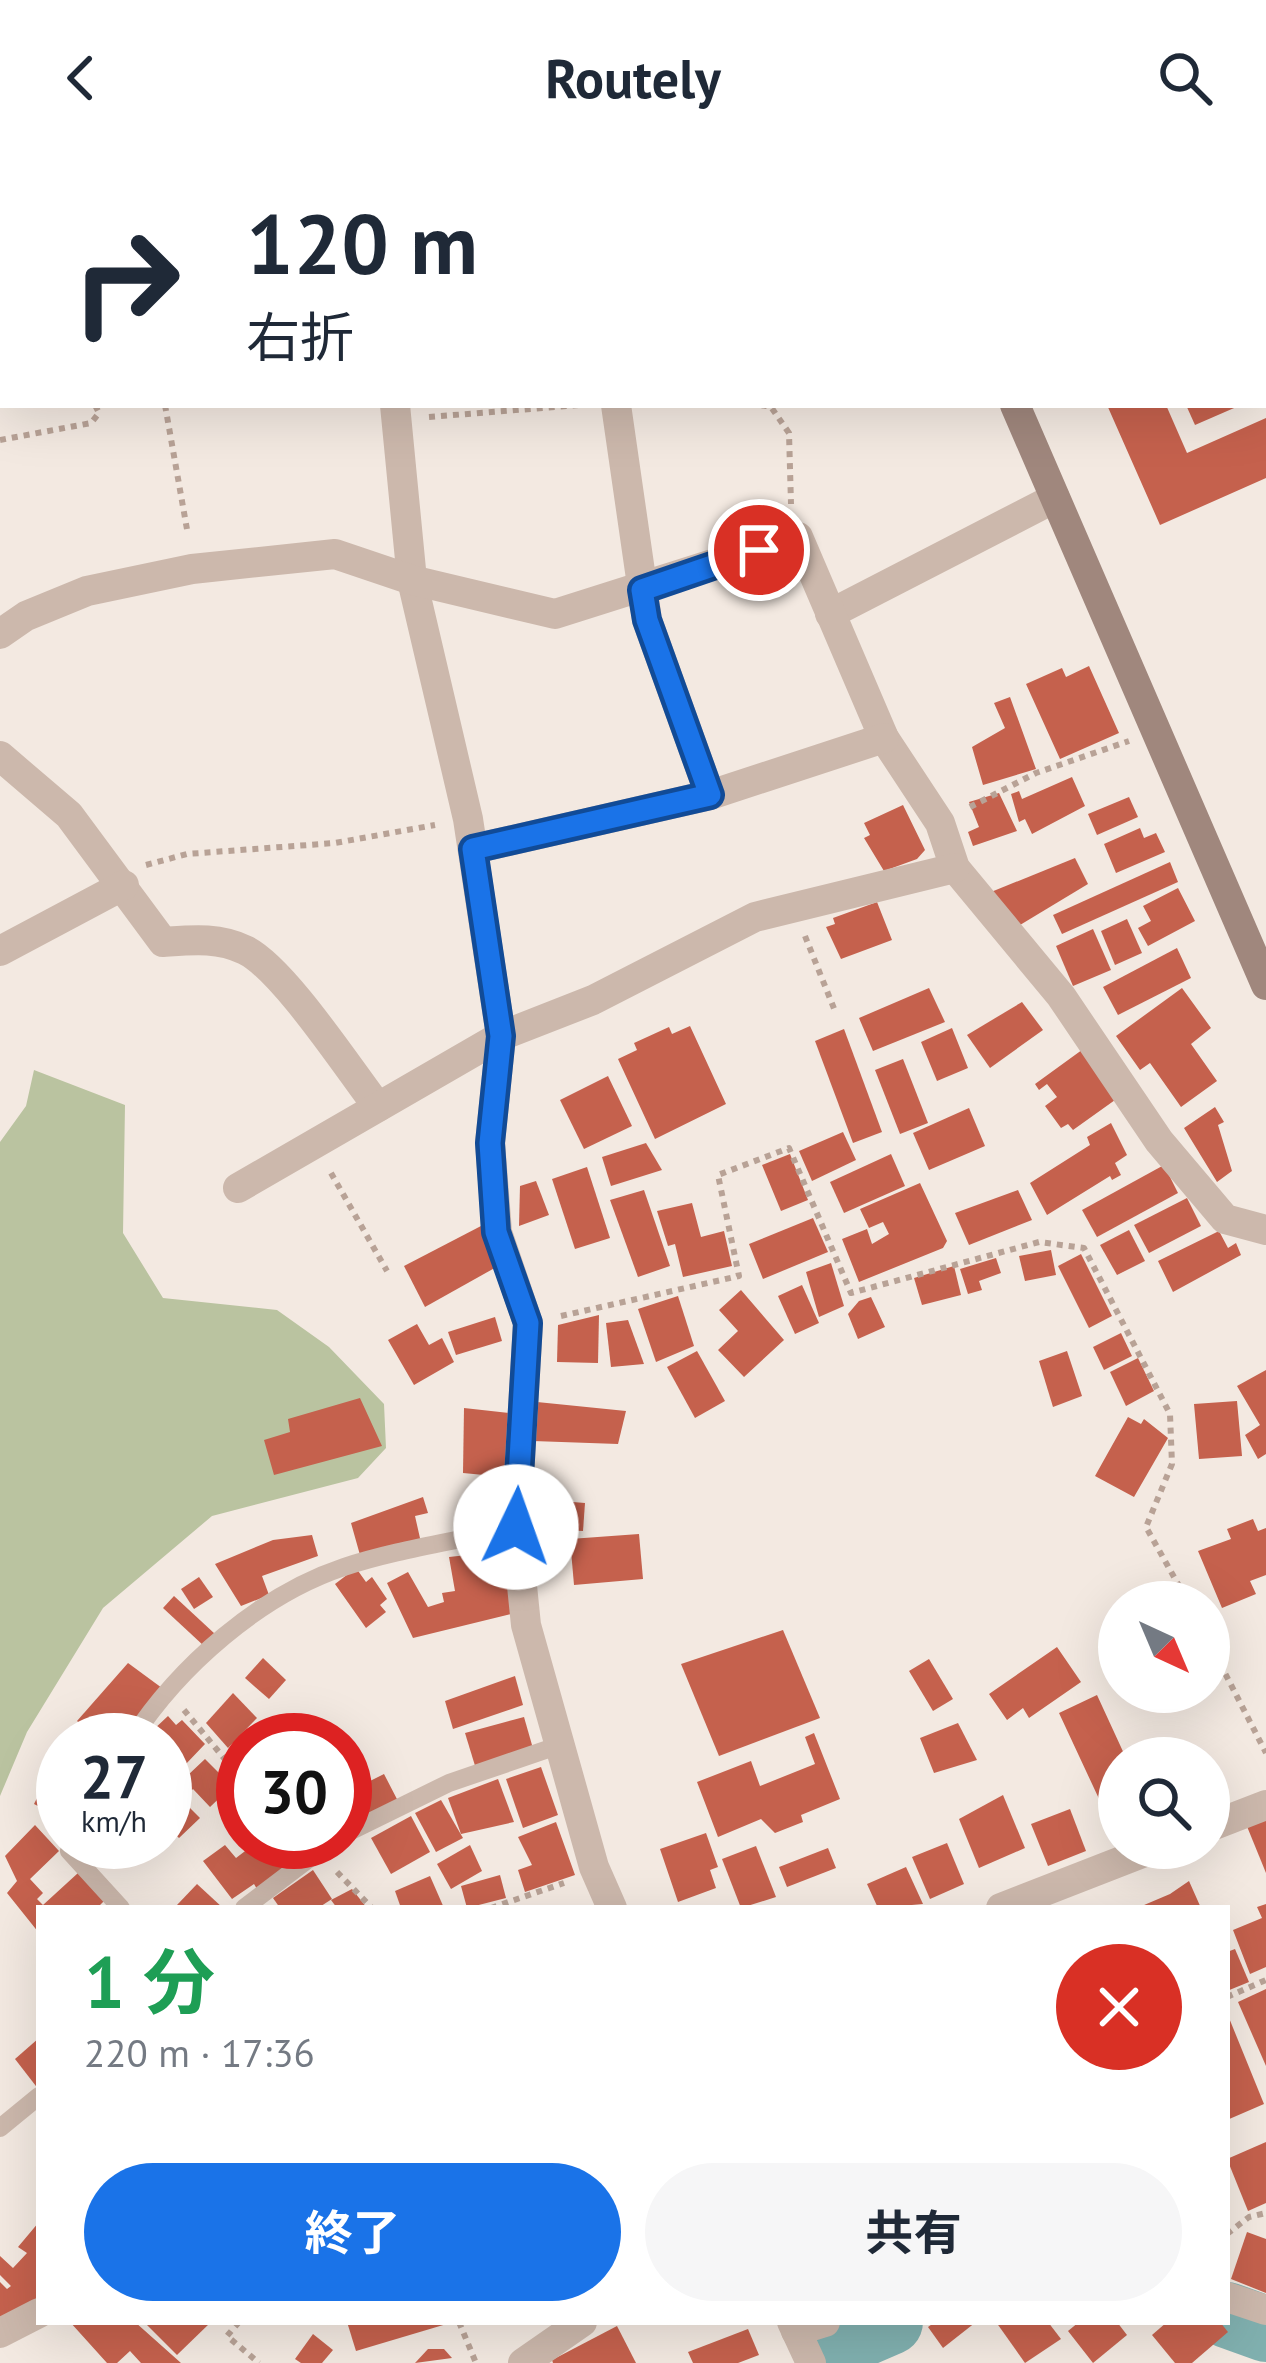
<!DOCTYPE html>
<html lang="ja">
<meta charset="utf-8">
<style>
:root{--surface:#fff;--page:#f6f6f7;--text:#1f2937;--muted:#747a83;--accent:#1a73e8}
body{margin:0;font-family:"PT Sans","Noto Sans JP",sans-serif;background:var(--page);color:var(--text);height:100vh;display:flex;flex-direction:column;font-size:45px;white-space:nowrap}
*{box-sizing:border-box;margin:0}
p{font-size:39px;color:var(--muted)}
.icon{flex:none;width:66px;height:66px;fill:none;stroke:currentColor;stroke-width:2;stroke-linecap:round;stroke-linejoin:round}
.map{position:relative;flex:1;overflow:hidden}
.sheet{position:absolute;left:36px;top:1749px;width:1194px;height:420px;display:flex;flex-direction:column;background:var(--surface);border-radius:0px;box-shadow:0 12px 48px #0002}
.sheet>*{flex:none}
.banner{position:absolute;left:0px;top:0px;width:1266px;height:252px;box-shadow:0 12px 48px #0002;background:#fff;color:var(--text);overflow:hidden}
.needle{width:78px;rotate:136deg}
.buttons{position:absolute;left:1098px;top:1425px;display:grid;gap:24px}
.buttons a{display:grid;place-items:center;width:132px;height:132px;border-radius:50%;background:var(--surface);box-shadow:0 12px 48px #0002;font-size:60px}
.speed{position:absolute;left:36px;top:1557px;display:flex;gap:24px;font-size:60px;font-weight:700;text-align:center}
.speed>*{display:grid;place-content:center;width:156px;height:156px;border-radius:50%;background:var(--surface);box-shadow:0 12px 48px #0002;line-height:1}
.speed small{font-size:30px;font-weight:400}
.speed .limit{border:18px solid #d22;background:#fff;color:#111}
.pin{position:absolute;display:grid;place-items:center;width:102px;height:102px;color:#fff;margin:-51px;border:6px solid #fff;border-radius:50%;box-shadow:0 3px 12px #0007}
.me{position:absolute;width:132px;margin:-66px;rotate:3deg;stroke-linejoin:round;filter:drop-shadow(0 0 9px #0008)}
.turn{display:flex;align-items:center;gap:42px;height:252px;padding:0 48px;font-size:54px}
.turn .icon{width:156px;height:156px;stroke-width:2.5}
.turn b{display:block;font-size:84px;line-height:102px}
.round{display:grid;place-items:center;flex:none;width:126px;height:126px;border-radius:63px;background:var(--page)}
.summary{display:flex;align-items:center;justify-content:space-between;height:204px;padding:0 48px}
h1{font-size:72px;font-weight:700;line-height:90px;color:#1e9e55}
.primary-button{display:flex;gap:24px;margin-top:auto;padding:24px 48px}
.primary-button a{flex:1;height:138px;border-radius:72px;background:var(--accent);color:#fff;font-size:48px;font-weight:700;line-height:138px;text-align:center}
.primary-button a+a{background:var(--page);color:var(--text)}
header{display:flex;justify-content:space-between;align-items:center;height:156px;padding:0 48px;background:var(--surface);font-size:54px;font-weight:700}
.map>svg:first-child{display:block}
.green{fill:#bac3a0}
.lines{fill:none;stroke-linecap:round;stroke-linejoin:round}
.river{stroke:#80b0af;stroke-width:66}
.building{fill:#c5614d}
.path{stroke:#b8a296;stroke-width:6;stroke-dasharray:6 6;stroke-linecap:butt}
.lane{stroke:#ccb8ac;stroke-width:18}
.street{stroke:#ccb8ac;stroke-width:30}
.secondary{stroke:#a0877d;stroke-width:30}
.route-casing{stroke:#114b97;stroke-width:30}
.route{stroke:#1a73e8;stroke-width:21}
</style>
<header><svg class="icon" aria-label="back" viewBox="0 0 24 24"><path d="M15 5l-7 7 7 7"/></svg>Routely<svg class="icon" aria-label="search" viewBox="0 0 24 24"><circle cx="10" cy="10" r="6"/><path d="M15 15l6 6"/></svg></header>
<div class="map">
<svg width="1266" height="2207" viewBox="0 0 1266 2207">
<rect width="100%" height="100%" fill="#f3e9e1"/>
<polygon class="green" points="34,914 125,949 123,1077 163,1142 277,1154 329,1191 384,1248 386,1292 358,1322 212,1360 103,1452 27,1576 0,1640 0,986 26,950"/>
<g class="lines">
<g class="river">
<polyline points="1227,2159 1266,2173"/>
<polyline points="827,2193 890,2166"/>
</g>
</g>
<g class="building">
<polygon points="1107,249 1166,249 1187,297 1266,262 1266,322 1160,369"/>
<polygon points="1186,249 1241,249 1195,269"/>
<polygon points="1089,510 1119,577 1060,603 1026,528 1062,512 1066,521"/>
<polygon points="1010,541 1036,613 983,629 972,591 1005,572 994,547"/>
<polygon points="1072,621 1085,650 1032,678 1025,663 1019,666 1011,638 1019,635 1022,643"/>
<polygon points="999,637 1017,675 973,690 968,676 979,671 969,646"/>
<polygon points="1129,641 1138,661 1097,679 1088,658"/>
<polygon points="903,649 925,694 917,703 884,715 864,682 870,679 864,667"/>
<polygon points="1140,672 1144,682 1156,677 1165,696 1116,717 1104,688"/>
<polygon points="1075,702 1088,728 1020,769 991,736"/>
<polygon points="1170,706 1178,726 1062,778 1053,759"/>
<polygon points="1178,732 1195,765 1148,790 1138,772 1151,765 1143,750"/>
<polygon points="877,746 892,784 841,803 826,771 835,768 833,762"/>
<polygon points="1127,763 1142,797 1115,809 1101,775"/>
<polygon points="1093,773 1111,814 1073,830 1056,790"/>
<polygon points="1177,792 1191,822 1118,859 1103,831"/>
<polygon points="929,832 945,866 873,895 859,862"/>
<polygon points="1182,832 1211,872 1191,888 1217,925 1181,951 1150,907 1140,914 1116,880"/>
<polygon points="1022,846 1043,874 990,912 967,879"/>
<polygon points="690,870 726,948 655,983 618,903 637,894 634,887 669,871 672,878"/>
<polygon points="952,872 968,912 937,925 921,886"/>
<polygon points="844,873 882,976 853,987 815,885"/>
<polygon points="1086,891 1122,939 1073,974 1068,968 1061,972 1045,950 1057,941 1047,928 1039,934 1035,928"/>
<polygon points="903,903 928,967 900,978 875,914"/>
<polygon points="608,920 632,970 584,993 560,944"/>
<polygon points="1215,951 1224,966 1218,969 1232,1015 1217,1026 1184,972"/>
<polygon points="969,952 985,990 929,1014 913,977"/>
<polygon points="1111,967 1127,999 1115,1007 1121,1019 1112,1024 1110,1020 1047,1059 1030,1027 1090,989 1087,981"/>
<polygon points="843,976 856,1004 812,1025 799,995"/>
<polygon points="646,987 662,1014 611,1030 602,1001"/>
<polygon points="790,998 808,1044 781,1055 762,1009"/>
<polygon points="891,998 905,1030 844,1057 830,1026"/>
<polygon points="1164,1009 1178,1037 1097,1081 1082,1054"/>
<polygon points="587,1011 610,1082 575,1093 552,1023"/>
<polygon points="536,1025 549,1059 519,1070 520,1030"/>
<polygon points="920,1027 947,1085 943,1092 859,1126 842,1083 867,1073 872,1088 889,1078 883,1066 869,1072 860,1053"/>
<polygon points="644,1034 670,1110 638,1121 610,1044"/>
<polygon points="1018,1034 1032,1064 969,1089 955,1057"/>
<polygon points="1187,1042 1201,1070 1149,1097 1134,1069"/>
<polygon points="692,1047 701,1081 724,1075 732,1110 683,1121 675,1088 668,1090 657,1055"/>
<polygon points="813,1062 828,1096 763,1123 749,1088"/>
<polygon points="481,1070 500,1109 425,1151 404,1110"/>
<polygon points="1129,1074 1145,1105 1117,1119 1100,1089"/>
<polygon points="1219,1075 1228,1092 1236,1087 1241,1099 1173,1136 1158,1105"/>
<polygon points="1051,1094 1056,1119 1025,1125 1019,1100"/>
<polygon points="1081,1098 1112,1160 1089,1172 1058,1110"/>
<polygon points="996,1102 1001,1117 979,1125 982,1134 968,1138 960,1113"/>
<polygon points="831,1107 844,1150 819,1161 806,1116"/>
<polygon points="954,1110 961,1139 922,1149 914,1122"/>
<polygon points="802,1129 819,1167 795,1178 778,1140"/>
<polygon points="741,1134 784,1184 744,1221 718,1194 738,1175 719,1154"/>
<polygon points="678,1140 694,1190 656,1206 638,1153"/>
<polygon points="871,1141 885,1171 858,1183 848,1158 859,1145"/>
<polygon points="599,1159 598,1207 557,1206 558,1169"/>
<polygon points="495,1161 502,1185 456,1199 448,1176"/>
<polygon points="628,1164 644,1208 611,1211 606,1167"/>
<polygon points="417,1168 429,1189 442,1182 454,1206 414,1229 388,1184"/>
<polygon points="1121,1177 1132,1200 1104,1214 1093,1191"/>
<polygon points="697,1195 725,1245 695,1262 667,1211"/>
<polygon points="1067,1195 1082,1240 1053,1251 1039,1205"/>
<polygon points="1138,1202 1154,1235 1126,1250 1110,1216"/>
<polygon points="1266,1214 1266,1298 1258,1303 1245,1279 1260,1269 1237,1230"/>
<polygon points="360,1242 382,1290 274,1319 264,1284 290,1276 288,1263"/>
<polygon points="1237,1245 1242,1300 1199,1303 1194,1248"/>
<polygon points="537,1246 626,1255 618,1288 533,1285"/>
<polygon points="464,1252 509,1257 505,1321 463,1317"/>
<polygon points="1128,1261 1141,1268 1144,1263 1168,1282 1134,1341 1095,1320"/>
<polygon points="484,1336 502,1338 500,1368 481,1366"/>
<polygon points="423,1341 428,1357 415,1360 422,1391 360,1399 351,1367"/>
<polygon points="536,1343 585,1347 583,1375 536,1373"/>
<polygon points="1253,1363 1258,1375 1266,1372 1266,1419 1250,1425 1256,1438 1222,1452 1198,1395 1231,1383 1227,1373"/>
<polygon points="639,1378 643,1423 574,1429 570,1383"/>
<polygon points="312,1379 318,1400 262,1420 269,1439 241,1450 215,1408 273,1384"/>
<polygon points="504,1395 511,1458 413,1482 387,1427 408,1416 428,1451 444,1446 442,1437 455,1435 449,1401"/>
<polygon points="356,1412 366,1426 372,1421 387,1443 380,1449 386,1456 366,1472 335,1428"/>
<polygon points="199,1421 213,1441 194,1453 181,1433"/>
<polygon points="174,1440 215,1478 204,1490 163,1452"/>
<polygon points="783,1474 820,1562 719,1600 681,1508"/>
<polygon points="1057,1491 1081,1526 1029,1562 1023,1552 1007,1564 989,1538"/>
<polygon points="263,1502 286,1524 269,1543 245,1522"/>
<polygon points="929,1503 953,1543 933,1555 909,1515"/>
<polygon points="128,1507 162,1532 117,1584 99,1584 77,1565"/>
<polygon points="515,1520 523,1549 453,1573 445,1545"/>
<polygon points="233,1537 257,1562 228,1592 206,1567"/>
<polygon points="1097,1539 1126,1602 1119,1602 1119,1635 1100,1645 1059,1557"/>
<polygon points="168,1560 176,1569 182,1564 205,1588 185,1609 152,1575"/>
<polygon points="524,1561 534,1596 476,1613 465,1577"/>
<polygon points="958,1567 977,1604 934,1617 920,1582"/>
<polygon points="814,1577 840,1643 801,1659 803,1666 775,1677 761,1663 718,1681 697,1626 751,1605 760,1630 815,1608 805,1581"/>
<polygon points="165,1598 187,1620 205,1603 232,1630 210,1651 193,1633 182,1644 200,1662 179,1682 165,1668"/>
<polygon points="345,1610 358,1631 384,1618 399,1647 368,1664 345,1624"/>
<polygon points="53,1611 63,1616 63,1663 34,1648"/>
<polygon points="541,1611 558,1659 523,1672 506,1623"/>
<polygon points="498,1623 514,1666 461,1678 448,1642"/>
<polygon points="1003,1639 1025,1692 979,1712 959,1663"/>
<polygon points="441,1644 463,1682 436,1696 415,1657"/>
<polygon points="1070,1653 1086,1695 1048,1710 1031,1668"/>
<polygon points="411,1660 430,1696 391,1718 371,1682"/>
<polygon points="1266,1660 1266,1717 1246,1668"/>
<polygon points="556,1666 575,1719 525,1736 518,1714 532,1709 518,1681"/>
<polygon points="35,1669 59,1695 30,1723 43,1737 37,1743 43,1749 78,1717 104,1745 97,1752 39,1752 39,1777 7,1737 17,1725 5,1700"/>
<polygon points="706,1677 718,1711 710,1714 716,1732 678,1746 660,1693"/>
<polygon points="257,1686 291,1686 301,1701 257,1733 254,1728 232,1743 203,1705 225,1689 236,1702"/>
<polygon points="947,1687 964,1728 930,1743 912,1701"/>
<polygon points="470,1689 482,1715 451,1733 437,1708"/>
<polygon points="756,1690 776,1741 741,1752 722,1703"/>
<polygon points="828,1692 836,1712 787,1731 779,1711"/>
<polygon points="906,1711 923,1748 878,1752 867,1728"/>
<polygon points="313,1714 332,1743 318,1752 280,1752 273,1742"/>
<polygon points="500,1719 506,1742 467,1752 461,1730"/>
<polygon points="430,1720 444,1752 401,1752 395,1735"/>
<polygon points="1189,1725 1201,1752 1137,1752 1170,1738"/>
<polygon points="197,1728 223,1752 177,1749"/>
<polygon points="352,1733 367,1752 337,1752 331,1744"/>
<polygon points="1266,1748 1266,1811 1250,1818 1233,1774 1262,1762 1257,1751"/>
<polygon points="1235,1793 1249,1826 1227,1835 1227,1796"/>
<polygon points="1266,1833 1266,1910 1238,1846"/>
<polygon points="1227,1857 1264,1948 1227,1964"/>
<polygon points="39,1882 39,1934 15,1903"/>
<polygon points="1266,1986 1266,2047 1248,2055 1227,2003"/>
<polygon points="39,2066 39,2141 0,2173 0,2126 7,2133 11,2130 0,2119 0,2100 13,2112 27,2097 18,2091"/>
<polygon points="1247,2076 1266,2083 1266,2137 1231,2123"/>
<polygon points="70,2166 135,2166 181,2207 141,2207 130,2195 117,2207 107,2207"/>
<polygon points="144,2166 211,2166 177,2199"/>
<polygon points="347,2166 450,2166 450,2167 356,2195"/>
<polygon points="935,2166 976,2166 943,2192 928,2171"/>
<polygon points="996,2166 1048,2166 1061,2183 1025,2207"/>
<polygon points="1079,2166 1117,2166 1127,2179 1093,2207 1068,2175"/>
<polygon points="1167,2166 1220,2166 1228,2176 1192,2207 1175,2207 1152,2179"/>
<polygon points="617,2170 636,2207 553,2207 552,2204"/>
<polygon points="748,2173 759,2199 738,2207 693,2207 688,2196"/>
<polygon points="313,2178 333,2194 322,2207 301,2207 295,2203"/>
<polygon points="428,2193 444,2193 452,2202 415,2207"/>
</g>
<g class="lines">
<g class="path">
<polyline points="9,0 9,3"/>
<polyline points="165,249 188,379"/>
<polyline points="761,249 771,251 789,277 791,348"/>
<polyline points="429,261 580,249"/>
<polyline points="0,284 91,267 99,257 95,249"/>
<polyline points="970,651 1036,617 1129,585"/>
<polyline points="146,709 187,698 335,687 435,669"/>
<polyline points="805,780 835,855"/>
<polyline points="331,1017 387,1115"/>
<polyline points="561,1160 739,1120 718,1019 789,992 851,1137 1039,1086 1084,1092 1170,1258 1172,1308 1146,1371 1188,1446"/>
<polyline points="1209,1486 1266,1597"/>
<polyline points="184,1554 243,1625"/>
<polyline points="337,1716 372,1752"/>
<polyline points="491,1752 564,1727"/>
<polyline points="1227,1841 1266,1824"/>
<polyline points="1227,2078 1249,2061 1266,2057"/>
<polyline points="239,2166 227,2180 259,2207"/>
<polyline points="459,2166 476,2207"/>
</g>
<g class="lane">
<path d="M 131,1584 C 179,1510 260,1439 344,1411 C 398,1393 459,1385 516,1371"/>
<polyline points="345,1678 449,1627 560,1589"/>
<polyline points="73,1686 69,1695 121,1752"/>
<polyline points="244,1752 331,1686"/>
<polyline points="0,1972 39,1940"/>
</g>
<g class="street">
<polyline points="100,0 100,3"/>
<polyline points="367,0 367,3"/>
<polyline points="244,3 261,0"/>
<polyline points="0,70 3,68"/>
<polyline points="395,249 412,424 468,663 501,880 490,987 497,1076 528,1167 516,1371 526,1469 594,1711 612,1752"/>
<polyline points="616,249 647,464 710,639"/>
<polyline points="830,458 1055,342"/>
<polyline points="0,478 26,460 87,435 192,413 335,398 412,424 555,458 798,381 884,582 940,667 955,712 1061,840 1159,985 1225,1063 1266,1074"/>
<path d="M 0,600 L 69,659 L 163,786 C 192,784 218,781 245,794 C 283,812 350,915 378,951"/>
<polyline points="473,693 710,639 884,582"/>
<polyline points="0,795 124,729"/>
<polyline points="238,1032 501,880 593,844 755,761 955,712"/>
<polyline points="1209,1671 1266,1649"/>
<polyline points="1001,1752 1155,1692"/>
<polyline points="1227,2141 1266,2154"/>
<polyline points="792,2166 811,2207"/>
<polyline points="796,2175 825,2166"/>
<polyline points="0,2177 39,2157"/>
<polyline points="523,2207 582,2166"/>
</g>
<g class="secondary">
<polyline points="904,0 905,3"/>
<polyline points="1015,249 1266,829"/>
</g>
</g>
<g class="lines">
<defs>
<polyline id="route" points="516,1371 528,1167 496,1076 490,987 501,880 473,693 710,639 647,464 642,434 759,394"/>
</defs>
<use href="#route" class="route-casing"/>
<use href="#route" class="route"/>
</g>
</svg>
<div class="buttons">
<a><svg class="needle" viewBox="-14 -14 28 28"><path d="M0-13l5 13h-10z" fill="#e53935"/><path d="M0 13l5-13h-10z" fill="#747a83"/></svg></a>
<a><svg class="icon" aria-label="search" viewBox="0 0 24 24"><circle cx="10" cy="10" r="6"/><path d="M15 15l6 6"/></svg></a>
</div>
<div class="speed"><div>27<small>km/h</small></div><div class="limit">30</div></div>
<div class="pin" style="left:759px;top:394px;background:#d93025"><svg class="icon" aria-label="arrive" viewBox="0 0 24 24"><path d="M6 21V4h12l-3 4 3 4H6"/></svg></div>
<svg class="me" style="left:516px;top:1371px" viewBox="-20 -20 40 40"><circle r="19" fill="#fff"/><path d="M0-13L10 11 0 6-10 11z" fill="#1a73e8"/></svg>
<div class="banner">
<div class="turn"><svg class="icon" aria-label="right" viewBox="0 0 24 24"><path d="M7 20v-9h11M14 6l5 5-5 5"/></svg><div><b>120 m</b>右折</div></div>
</div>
<section class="sheet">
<div class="summary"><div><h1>1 分</h1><p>220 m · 17:36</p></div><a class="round" style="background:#d93025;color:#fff"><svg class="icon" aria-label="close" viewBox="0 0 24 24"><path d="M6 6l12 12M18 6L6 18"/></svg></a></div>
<div class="primary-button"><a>終了</a><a>共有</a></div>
</section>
</div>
